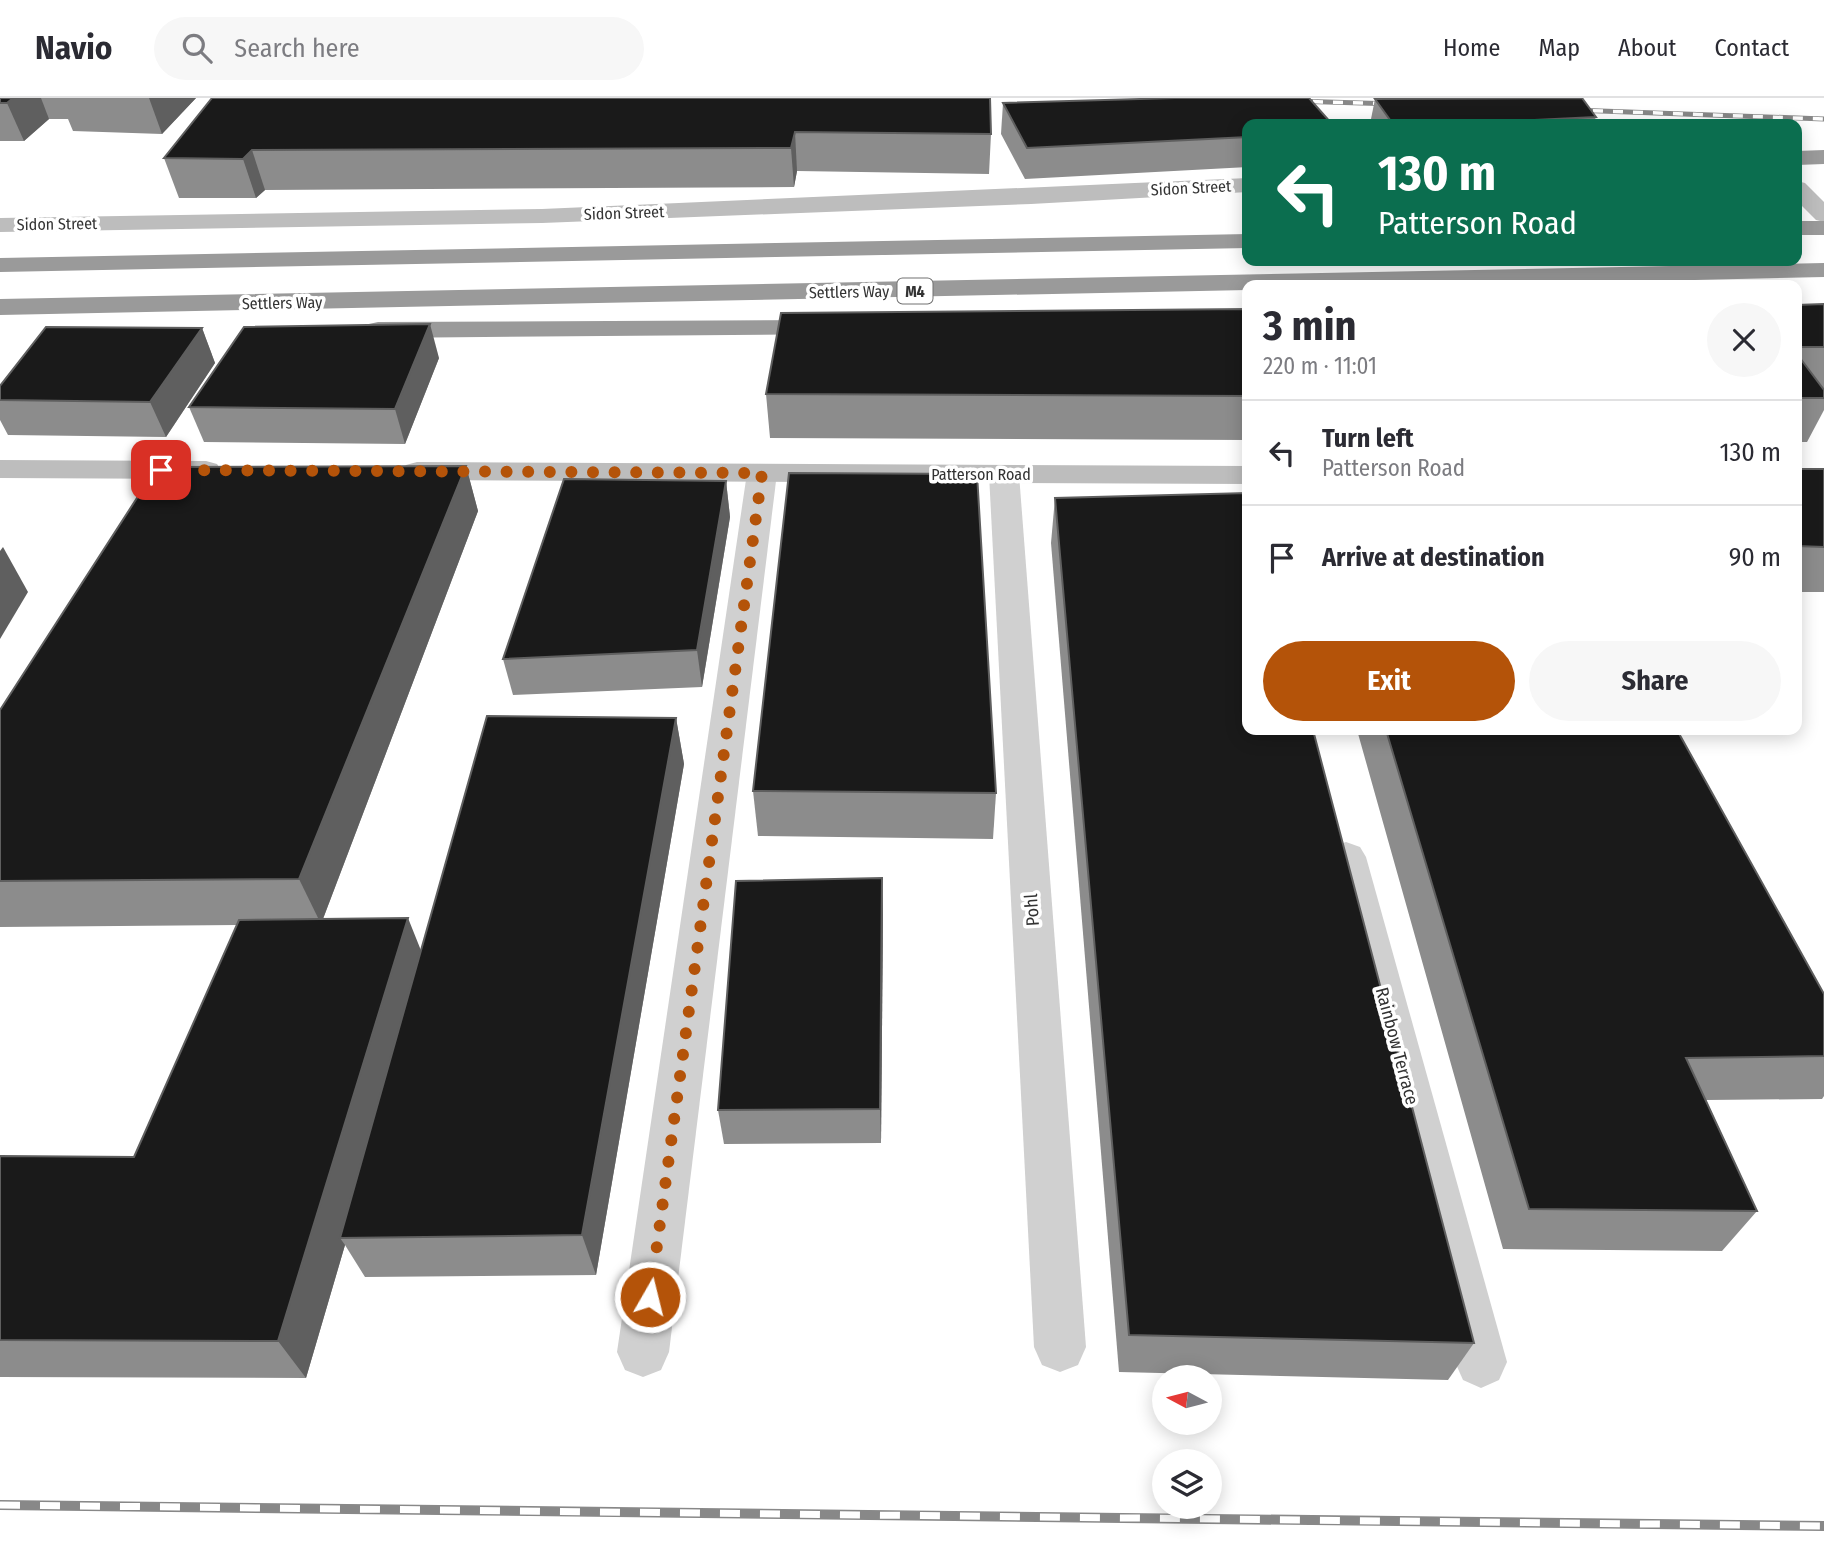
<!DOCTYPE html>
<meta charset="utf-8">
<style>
:root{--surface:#fff;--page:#f7f7f7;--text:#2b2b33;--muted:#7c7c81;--line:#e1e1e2;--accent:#b45309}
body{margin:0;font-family:"Fira Sans Condensed",sans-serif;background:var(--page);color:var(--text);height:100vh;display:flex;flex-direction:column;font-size:26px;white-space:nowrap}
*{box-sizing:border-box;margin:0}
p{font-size:23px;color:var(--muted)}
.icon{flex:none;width:38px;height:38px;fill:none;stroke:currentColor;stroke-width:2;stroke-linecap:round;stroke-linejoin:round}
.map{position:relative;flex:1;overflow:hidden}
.panel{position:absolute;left:1242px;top:182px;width:560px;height:455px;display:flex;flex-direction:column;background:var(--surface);border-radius:14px;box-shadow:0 4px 18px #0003}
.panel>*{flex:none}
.hud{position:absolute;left:1242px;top:21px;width:560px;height:147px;border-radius:14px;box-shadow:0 4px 18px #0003;background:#0b6e4f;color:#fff;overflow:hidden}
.needle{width:46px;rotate:277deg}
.controls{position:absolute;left:1152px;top:1267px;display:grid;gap:14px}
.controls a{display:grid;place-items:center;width:70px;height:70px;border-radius:50%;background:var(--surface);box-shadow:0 4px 18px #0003;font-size:35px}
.pin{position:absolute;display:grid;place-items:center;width:60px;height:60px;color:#fff;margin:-30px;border-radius:14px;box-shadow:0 4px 10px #0006}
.me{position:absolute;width:77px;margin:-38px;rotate:8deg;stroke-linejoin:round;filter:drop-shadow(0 0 5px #0008)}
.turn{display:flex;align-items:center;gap:24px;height:147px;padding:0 21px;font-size:32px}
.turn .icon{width:91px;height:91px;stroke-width:2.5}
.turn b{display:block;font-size:49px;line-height:60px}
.round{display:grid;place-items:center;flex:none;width:74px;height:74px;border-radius:37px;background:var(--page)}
.head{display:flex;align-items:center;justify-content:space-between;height:119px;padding:0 21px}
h1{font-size:42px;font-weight:700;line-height:52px}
.cta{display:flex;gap:14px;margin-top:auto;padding:14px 21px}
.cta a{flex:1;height:80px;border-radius:42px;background:var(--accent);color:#fff;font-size:28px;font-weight:700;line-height:80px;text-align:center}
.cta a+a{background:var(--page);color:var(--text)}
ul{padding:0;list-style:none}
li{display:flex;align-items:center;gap:21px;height:105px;padding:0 21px;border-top:2px solid var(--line)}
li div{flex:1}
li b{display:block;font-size:26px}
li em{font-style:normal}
header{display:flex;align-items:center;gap:42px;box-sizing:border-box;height:98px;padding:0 35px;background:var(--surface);border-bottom:2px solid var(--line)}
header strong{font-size:33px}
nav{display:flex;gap:38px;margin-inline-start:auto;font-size:24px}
.search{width:490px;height:63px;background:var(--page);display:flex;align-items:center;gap:18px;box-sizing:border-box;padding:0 24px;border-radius:38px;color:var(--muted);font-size:26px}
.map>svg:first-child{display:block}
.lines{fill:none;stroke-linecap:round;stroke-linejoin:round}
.street{fill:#d0d0d0;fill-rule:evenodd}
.secondary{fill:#bdbdbd;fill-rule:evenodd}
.highway{fill:#9a9a9a;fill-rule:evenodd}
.rail-far1-casing{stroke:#888;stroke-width:5}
.rail-casing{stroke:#888;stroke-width:10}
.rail-far1{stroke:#fff;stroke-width:3.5;stroke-dasharray:10;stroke-linecap:butt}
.rail{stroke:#fff;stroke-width:7;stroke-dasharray:20;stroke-linecap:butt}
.wall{fill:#8c8c8c}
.shaded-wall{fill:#5f5f5f}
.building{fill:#1a1a1a;stroke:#5f5f5f;stroke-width:2}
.route{stroke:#b45309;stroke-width:12;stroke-dasharray:0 21.6}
.labels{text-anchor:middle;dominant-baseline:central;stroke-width:7;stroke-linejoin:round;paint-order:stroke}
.far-street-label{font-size:16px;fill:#333;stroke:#fff}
.shield{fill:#fff;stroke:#707070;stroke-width:2}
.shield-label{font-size:16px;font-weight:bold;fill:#333}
.street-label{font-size:18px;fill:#333;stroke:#fff}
</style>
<header>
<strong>Navio</strong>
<div class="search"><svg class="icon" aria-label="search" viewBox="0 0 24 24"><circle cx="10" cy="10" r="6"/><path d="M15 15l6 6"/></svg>Search here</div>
<nav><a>Home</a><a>Map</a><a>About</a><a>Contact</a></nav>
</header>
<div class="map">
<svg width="1824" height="1443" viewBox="0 0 1824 1443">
<rect width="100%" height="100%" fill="#fff"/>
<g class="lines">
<g class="street">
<polygon points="762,366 773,369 777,375 669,1254 661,1272 643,1279 625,1272 617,1254 747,375 751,369"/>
<polygon points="1004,367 1015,370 1019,376 1086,1249 1078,1267 1060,1274 1042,1267 1034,1249 989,376 993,370"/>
<polygon points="1346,744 1360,749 1366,759 1507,1264 1499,1282 1481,1290 1463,1282 1455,1264 1326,759 1332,749"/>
</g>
<g class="secondary">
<polygon points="1248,80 1248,94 1031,106 542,125 0,134 0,120 542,111"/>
<polygon points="1797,83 1805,85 1824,104 1824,124 1816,122 1797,103"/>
<polygon points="0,362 206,363 217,366 221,372 217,378 206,381 0,380"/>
<polygon points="417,364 1248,368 1248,386 417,382 406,379 402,373 406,367"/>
</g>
<g class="highway">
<polygon points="1824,52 1824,66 1797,67 1797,53"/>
<rect x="1797" y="123" width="27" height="14"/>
<polygon points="1248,136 1248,150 0,174 0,160"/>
<polygon points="1824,165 1824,179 1479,187 1248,187 1248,192 0,217 0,201"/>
<polygon points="829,222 838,224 842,230 838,236 378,240 369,238 365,232 369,226 378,224"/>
</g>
<defs>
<g id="rail-far1">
<polyline points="1293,3 1395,6"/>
<polyline points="1573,12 1824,21"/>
</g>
<polyline id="rail" points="0,1407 1824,1428"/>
</defs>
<use href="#rail-far1" class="rail-far1-casing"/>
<use href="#rail" class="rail-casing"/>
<use href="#rail-far1" class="rail-far1"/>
<use href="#rail" class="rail"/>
</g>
<g class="wall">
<polygon points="0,0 196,0 162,36 73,33 68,21 49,21 24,43 0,43"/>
<polygon points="212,0 991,36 989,76 797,73 794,89 265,92 256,100 179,100 164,60"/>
<polygon points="1375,1 1596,19 1593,26 1370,26"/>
<polygon points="1003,5 1248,26 1248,69 1025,81 1001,36"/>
<polygon points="1824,206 1824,312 1807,344 1797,344 1797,207"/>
<polygon points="1248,211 1248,342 770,340 766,296"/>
<polygon points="202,230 215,265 166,339 8,337 0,322 0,288"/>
<polygon points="439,260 405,346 204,344 189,309"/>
<polygon points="466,368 478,413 323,821 421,852 676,620 684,666 596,1177 365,1179 345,1147 306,1280 0,1279 0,1058 134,1059 237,827 0,829 0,612"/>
<rect x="1797" y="371" width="27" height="123"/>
<polygon points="726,383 730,419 702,589 513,597 503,561"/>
<polygon points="1055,400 1474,1245 1448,1282 1119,1274 1051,445"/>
<polygon points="1357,632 1677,632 1824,896 1824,998 1822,1001 1706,1002 1757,1113 1722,1153 1503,1151"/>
<polygon points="753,693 996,695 993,741 758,738"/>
<polygon points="882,780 883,817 881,1045 724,1046 718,1012"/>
</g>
<g class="shaded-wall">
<polygon points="13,0 41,0 49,21 24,43 7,5"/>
<polygon points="149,0 196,0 162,36"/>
<polygon points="795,34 797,73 794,89 791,50"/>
<polygon points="252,52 265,92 256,100 243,61"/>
<polygon points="430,226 439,260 405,346 395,311"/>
<polygon points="202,230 215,265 166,339 150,304"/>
<polygon points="466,368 478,413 321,826 299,781"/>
<polygon points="726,383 730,419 702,589 697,552"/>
<polygon points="3,449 28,494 0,541 0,453"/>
<polygon points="676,620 684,666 596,1177 582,1137"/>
<polygon points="882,780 883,817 881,1045 880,1011"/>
<polygon points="408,820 426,865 340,1140 345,1147 306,1280 278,1243"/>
</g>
<g class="building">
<polygon points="0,0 13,0 7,5 0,5"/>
<polygon points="212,0 990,0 991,36 795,34 791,50 252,52 243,61 164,60"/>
<polygon points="1175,0 1309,0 1332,26 1248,26 1248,39 1027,50 1003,5"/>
<polygon points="1582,0 1596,19 1447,26 1393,26 1375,1"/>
<polygon points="1824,206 1824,249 1797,249 1797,207"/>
<polygon points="1248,211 1248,298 766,296 781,215"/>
<polygon points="430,226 395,311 189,309 244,229"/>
<polygon points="46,229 202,230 150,304 0,302 0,288"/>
<polygon points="1797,256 1824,292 1824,300 1797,300"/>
<polygon points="466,368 299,781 0,783 0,612 157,369"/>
<polygon points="1797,371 1824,371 1824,449 1797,448"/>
<polygon points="789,375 977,376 996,695 753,693"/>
<polygon points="564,381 726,383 697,552 503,561"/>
<polygon points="1248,395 1248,632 1313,632 1474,1245 1129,1237 1055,400"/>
<polygon points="487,618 676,620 582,1137 340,1140"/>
<polygon points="1386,632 1677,632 1824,896 1824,958 1686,960 1757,1113 1529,1111"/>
<polygon points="882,780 880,1011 718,1012 736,783"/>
<polygon points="408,820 278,1243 0,1242 0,1058 134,1059 239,822"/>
</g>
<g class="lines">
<polyline class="route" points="161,372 762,375 650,1199"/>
</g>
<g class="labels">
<g class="far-street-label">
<text transform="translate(1191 90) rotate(-3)">Sidon Street</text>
<text transform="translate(624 115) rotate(-2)">Sidon Street</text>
<text transform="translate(57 126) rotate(-1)">Sidon Street</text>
<text transform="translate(849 194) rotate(-1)">Settlers Way</text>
<text transform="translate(282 205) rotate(-1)">Settlers Way</text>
<text x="981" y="376">Patterson Road</text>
</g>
<rect class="shield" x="897.5" y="180.5" width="35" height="25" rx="5"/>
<g class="shield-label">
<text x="915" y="193">M4</text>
</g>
<g class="street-label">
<text transform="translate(1032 812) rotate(-94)">Pohl</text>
<text transform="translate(1397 948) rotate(75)">Rainbow Terrace</text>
</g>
</g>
</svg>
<div class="controls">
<a><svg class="needle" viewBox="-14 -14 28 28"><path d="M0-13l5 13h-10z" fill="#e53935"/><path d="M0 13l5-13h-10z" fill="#7c7c81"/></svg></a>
<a><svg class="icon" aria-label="layers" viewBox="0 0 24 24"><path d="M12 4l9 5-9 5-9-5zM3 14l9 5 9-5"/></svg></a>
</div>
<div class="pin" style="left:161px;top:372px;background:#d93025"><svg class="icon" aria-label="arrive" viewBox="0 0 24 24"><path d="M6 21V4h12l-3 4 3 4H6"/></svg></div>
<svg class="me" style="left:650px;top:1199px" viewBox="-20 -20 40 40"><circle r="17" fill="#b45309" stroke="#fff" stroke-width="3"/><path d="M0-11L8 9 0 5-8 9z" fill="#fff"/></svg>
<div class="hud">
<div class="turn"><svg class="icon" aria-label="left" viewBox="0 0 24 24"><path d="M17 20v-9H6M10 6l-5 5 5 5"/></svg><div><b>130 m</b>Patterson Road</div></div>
</div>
<section class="panel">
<div class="head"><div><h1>3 min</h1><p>220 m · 11:01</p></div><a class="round"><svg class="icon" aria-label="close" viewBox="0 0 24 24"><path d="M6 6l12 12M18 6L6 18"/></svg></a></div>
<ul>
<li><svg class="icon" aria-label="left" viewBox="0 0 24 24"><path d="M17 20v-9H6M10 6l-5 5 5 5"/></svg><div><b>Turn left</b><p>Patterson Road</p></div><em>130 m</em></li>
<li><svg class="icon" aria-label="arrive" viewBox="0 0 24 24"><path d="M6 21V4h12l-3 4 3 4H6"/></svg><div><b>Arrive at destination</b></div><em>90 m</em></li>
</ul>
<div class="cta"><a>Exit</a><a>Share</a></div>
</section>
</div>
